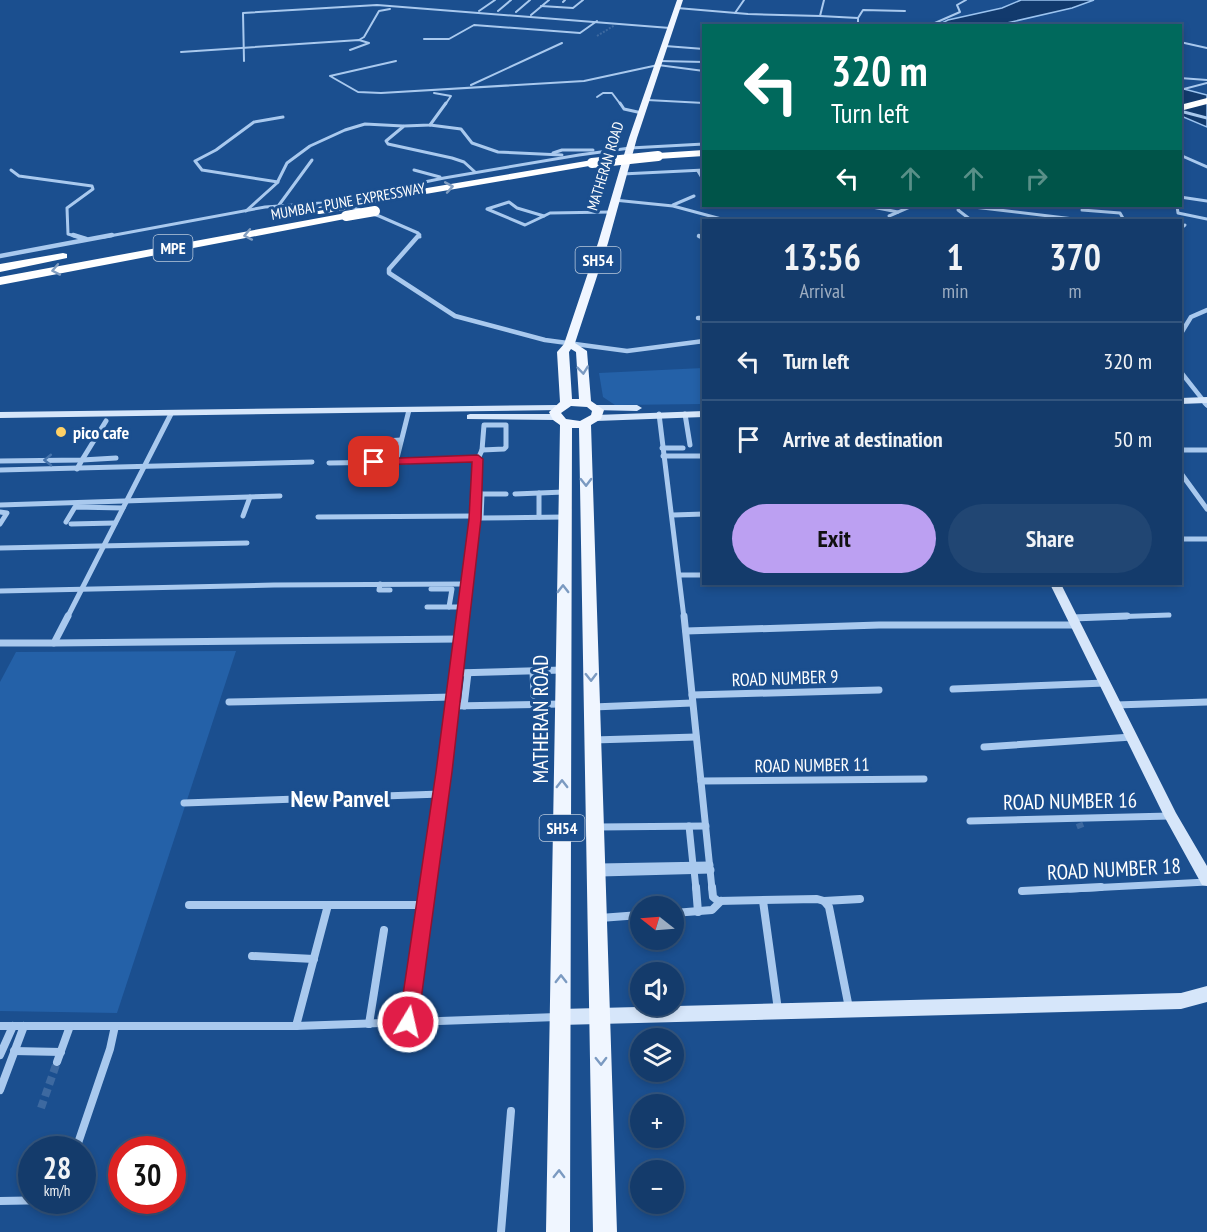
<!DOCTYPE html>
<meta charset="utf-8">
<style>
:root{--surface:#143b6b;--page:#214673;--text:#f1f3f6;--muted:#9dadc1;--line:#33557e;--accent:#bca0f2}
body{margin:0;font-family:"PT Sans Narrow",sans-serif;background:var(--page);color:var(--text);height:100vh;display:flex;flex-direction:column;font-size:22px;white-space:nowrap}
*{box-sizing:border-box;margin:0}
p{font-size:20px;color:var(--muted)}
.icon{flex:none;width:33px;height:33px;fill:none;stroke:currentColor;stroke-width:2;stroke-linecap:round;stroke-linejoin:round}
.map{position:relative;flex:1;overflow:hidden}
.drawer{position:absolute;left:702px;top:219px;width:480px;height:366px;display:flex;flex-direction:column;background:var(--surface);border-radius:0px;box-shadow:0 3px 9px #0003,0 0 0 2px var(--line)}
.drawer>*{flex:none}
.top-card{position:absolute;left:702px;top:24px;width:480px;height:183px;border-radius:0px;box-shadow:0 3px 9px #0003,0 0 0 2px var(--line);background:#00695c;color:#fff;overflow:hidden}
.needle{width:39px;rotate:287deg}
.fabs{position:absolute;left:630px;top:896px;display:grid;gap:12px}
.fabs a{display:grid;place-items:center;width:54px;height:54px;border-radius:50%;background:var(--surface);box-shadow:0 3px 9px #0003,0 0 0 2px var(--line);font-size:30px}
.speed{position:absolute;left:18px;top:1136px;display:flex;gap:12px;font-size:30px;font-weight:700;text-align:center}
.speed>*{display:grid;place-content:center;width:78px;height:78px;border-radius:50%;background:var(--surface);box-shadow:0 3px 9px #0003,0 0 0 2px var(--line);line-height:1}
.speed small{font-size:15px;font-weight:400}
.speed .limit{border:9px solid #d22;background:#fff;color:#111}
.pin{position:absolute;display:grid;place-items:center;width:51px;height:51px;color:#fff;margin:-26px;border-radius:12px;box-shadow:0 3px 9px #0006}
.me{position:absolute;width:66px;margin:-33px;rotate:9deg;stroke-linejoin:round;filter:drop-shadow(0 0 4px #0008)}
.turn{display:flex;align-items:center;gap:21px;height:126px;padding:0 30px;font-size:27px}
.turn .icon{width:78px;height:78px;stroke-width:2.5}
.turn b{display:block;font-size:42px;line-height:51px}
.lanes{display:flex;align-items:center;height:57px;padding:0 30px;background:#0003;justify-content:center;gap:30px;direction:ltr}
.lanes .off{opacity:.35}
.eta{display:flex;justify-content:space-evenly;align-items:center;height:102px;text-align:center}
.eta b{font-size:36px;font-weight:800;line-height:42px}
.primary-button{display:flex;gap:12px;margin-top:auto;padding:12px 30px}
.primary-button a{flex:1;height:69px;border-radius:36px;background:var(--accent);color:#111;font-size:24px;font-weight:800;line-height:69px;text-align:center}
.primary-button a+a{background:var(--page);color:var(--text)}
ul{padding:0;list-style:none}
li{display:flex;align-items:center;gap:18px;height:78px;padding:0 30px;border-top:2px solid var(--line)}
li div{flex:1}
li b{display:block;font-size:22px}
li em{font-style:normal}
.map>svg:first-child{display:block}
.green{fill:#2461a8}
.water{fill:#123a6d;stroke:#9cc4f0;stroke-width:1.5}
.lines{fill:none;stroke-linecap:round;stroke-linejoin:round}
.street-tunnel-far2{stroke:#3d69a0;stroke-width:2;stroke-dasharray:2 1.5;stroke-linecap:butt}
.street-tunnel-far1{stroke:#3d69a0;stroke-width:7;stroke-dasharray:7 4;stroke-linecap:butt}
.street-tunnel{stroke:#3d69a0;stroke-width:8;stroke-dasharray:8 4.5;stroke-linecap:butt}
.street-far5{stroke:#a9c9ee;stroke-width:2}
.street-far4{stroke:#a9c9ee;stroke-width:3}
.street-far3{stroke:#a9c9ee;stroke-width:4.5}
.street-far2{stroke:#a9c9ee;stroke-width:5}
.street-far1{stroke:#a9c9ee;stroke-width:7}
.street{stroke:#a9c9ee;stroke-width:8}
.secondary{fill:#d6e6fa;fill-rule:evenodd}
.primary{fill:#f0f6ff;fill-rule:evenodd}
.highway{fill:#fff;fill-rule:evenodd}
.highway-bridge{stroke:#fff;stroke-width:10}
.oneway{stroke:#829ec1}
.oneway2{stroke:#7b9ac1}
.oneway3{stroke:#4674ac}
.route{fill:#e11d48;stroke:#92132f;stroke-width:1.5}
.poi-dot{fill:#ffd166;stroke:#1b4f8f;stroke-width:2}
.labels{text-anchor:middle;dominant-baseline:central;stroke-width:6;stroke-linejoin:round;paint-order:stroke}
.far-street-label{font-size:15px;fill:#fff;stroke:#1b4f8f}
.shield{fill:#1b4f8f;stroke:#bbcadd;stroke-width:1.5}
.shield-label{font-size:16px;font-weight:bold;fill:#fff}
.poi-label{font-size:18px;font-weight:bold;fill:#fff;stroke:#1b4f8f;text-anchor:start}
.street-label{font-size:18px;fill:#fff;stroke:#1b4f8f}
.near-street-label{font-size:21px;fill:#fff;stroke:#1b4f8f}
.district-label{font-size:24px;font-weight:bold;fill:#fff;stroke:#1b4f8f}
</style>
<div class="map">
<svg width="1207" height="1232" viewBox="0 0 1207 1232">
<rect width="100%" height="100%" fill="#1b4f8f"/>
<g class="green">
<polygon points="703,368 703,404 615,405 603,397 599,373"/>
<polygon points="236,651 117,1013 0,1011 0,682 16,652"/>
</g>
<g class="water">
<polygon points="1021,0 1094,0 1072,8 998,25 938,25 948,20 1002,8"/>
<polygon points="1180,88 1207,95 1207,127 1181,116"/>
</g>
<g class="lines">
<polyline class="street-tunnel-far2" points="597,36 615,25"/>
<polyline class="street-tunnel-far1" points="1079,823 1081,828"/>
<polyline class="street-tunnel" points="41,1108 57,1062"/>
<g class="street-far5">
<polyline points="563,2 565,0"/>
<polyline points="541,6 573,8 583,0"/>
<polyline points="677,8 748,14 820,16 824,0"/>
<polyline points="479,11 495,0"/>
<polyline points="498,11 511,0"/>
<polyline points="516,12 530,0"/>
<polyline points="735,13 744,0"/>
<polyline points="531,15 549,0"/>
<polyline points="820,16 858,18 858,26"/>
<polyline points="858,18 863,10 905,11"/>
<polyline points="928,26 960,12 957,5 966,0"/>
<polyline points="424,39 449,39 474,25 580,33 597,21"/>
<polyline points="359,40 364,37 379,11 390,9"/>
<polyline points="1180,42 1207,48"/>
<polyline points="665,46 704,49"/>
<polyline points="181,52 359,40 369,43 350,50"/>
<polyline points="244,61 243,13 377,5 670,28"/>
<polyline points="396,61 330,76 358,92 381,93 584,81 658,65 704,71"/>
<polyline points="660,61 704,62"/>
<polyline points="1180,78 1207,80"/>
<polyline points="471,85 562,43"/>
<polyline points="1180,90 1207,83"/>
<polyline points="434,93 451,96 445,105"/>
<polyline points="597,97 603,93 612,93 621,105"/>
<polyline points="647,100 704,103"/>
</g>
<g class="street-far4">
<polyline points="446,103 430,125 404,126 386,141 388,144 452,158 464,162 475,172"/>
<polyline points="620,103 624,109 642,113"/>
<polyline points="1180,111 1207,118"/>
<polyline points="430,125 461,129 472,143 498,152 562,155"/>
<polyline points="553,153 562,150 593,150"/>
<polyline points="1180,155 1207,167"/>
<polyline points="11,170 19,176 92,186 93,189 67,208 68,234 78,237"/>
<polyline points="414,170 440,177"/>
<polyline points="698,171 704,181"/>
<polyline points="622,174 704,170"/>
<polyline points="278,182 202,170 195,161 216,150 254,122 283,117"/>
<polyline points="1180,197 1207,201"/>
<polyline points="614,200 673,206 725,220"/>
<polygon points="509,202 517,208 544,216 525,225 487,209"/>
<polyline points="279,205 312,160"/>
<polyline points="673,205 694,196"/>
<polyline points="348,206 379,216 418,233 420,237"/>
<polyline points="867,206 898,212"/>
<polyline points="960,206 958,210 971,220"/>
<polyline points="965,206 1082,220"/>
<polyline points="1177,206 1178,213 1207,219"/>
<polyline points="1082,210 1120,213 1124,220"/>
<polyline points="246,211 277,183 287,163 310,146 345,130 365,124 403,126"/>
<polyline points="544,216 550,213 611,212"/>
<polyline points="889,216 912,206"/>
<polyline points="1180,229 1185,225"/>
<polyline points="104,237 265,207 322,203 444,178 579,155 630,148 704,144"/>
</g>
<g class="street-far3">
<polyline points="73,235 86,239"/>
<polyline points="419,235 389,269 389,273 455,316 545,340 627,351 704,341"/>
<polyline points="699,236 704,238"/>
<polyline points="0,256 112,235"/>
<polyline points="698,318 704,318"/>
<polyline points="1180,335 1191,317 1207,310"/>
<polyline points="1180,371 1207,405"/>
</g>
<g class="street-far2">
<polyline points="1205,403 1207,405"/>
<polyline points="409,410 396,462 478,459 475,516 463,618"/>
<polyline points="659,414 684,618"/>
<polyline points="685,414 690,445"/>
<polygon points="484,425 506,425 506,447 504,449 482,450"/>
<polyline points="385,441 401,440"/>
<polyline points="662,448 683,448"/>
<polyline points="1180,450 1207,450"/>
<polyline points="663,456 704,456"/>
<polyline points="478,459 482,450"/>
<polyline points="0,461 82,460 106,421"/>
<polyline points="329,463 396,462"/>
<polyline points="77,469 82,460 116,458"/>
<polyline points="0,470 312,462"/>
<polyline points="1180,472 1207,509"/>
<polyline points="539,493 539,517"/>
<polyline points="480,494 506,494"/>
<polyline points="482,494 481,518 564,517"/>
<polyline points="515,494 564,492"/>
<polyline points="0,505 280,496"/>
<polyline points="0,512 7,513 0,524"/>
<polyline points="673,515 704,514"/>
<polyline points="243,516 250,497"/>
<polyline points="318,517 475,516"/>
<polyline points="66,522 75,507 123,508"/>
<polyline points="71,524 115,523"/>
<polyline points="1180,539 1207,539"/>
<polyline points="0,548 247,543"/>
<polyline points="680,575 704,575"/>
<polyline points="380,584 379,590 390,590"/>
<polyline points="431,589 452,589 449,607"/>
<polyline points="0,591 274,585 466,584"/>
<polyline points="427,607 463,607"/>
<polyline points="67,618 171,414"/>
<polyline points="1079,618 1169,615"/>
</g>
<g class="street-far1">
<polyline points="684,616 712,889"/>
<polyline points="1072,618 1127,616"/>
<polyline points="686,631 879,625 1076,625"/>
<polyline points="0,643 54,643 68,616"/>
<polyline points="54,643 459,639"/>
<polyline points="533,671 534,695"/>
<polyline points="456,673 563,670"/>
<polyline points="953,689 1105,683"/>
<polyline points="692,695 879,690"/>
<polyline points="229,702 453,697"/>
<polyline points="1116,705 1207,702"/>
<polyline points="452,706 562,704"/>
<polyline points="464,706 468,673"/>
<polyline points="593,707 692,703"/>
<polyline points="593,740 696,737"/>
<polyline points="984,747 1132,737"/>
<polyline points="701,781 924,779"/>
<polyline points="184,803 441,794"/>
<polyline points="970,821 1170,816"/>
<polyline points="689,826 693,865"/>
<polyline points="598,827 706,826"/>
<polyline points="599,867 710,865"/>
<polyline points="694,870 696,889"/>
<polyline points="600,873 711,870"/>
<polyline points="427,889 463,616"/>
<polyline points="1070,889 1207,882"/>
</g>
<g class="street">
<polyline points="696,887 698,912"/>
<polyline points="712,887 713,897 718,901 817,899 824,901 829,907 849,1008"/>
<polyline points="1022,891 1101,887"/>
<polyline points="763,901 778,1010"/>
<polyline points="824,901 860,899"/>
<polyline points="189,905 328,905"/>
<polyline points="674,913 712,910 721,901"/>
<polyline points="600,918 640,915"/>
<polyline points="252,956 314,959"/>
<polyline points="408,1022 425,905"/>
<polyline points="369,1024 384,930"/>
<polyline points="0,1026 296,1026 557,1017"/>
<polyline points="296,1026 328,905 425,905 428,887"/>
<polyline points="14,1051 61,1052"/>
<polyline points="0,1055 13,1026"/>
<polyline points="57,1062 70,1026"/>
<polyline points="0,1090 24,1026"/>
<polyline points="76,1149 110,1049 115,1026"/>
<polyline points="0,1201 54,1200"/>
<polyline points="501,1232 511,1111"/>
</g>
<g class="secondary">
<polygon points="1207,397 1207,403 1180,404 1180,398"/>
<polygon points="557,405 560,406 560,410 0,418 0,412"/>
<polygon points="596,405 637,405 642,408 637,411 593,410 593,406"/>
<polygon points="704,411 704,417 596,421 591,418 596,415"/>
<polygon points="470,414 556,414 561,417 556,420 467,419 467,415"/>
<polygon points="1050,584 1061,584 1176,813 1207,866 1207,886 1202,885 1164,816"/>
<polygon points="1207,986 1207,1002 1181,1009 560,1025 554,1023 552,1017 554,1011 560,1009 1181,993"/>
</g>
<path class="primary" d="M 677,0 L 683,0 L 637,138 L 608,243 L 575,343 L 587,351 L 591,401 L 604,410 L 601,419 L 591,425 L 617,1232 L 593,1232 L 579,428 L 572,428 L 570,1232 L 546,1232 L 560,425 L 553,420 L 549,412 L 560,402 L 557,352 L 564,344 L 598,243 L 629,138 ZM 571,349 L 576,352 L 579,399 L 572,399 L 569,352 ZM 571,406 L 587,407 L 592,411 L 591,415 L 580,421 L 566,419 L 561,413 Z"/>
<g class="highway">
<polygon points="1207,98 1207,104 1180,111 1180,105"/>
<polygon points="704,150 704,156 658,159 653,156 658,153"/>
<polygon points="592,160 597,163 595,165 350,207 345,204 350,201"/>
<polygon points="346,213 351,216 350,218 0,285 0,277"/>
<polygon points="63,253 67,254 67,258 0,272 0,264"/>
</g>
<g class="highway-bridge">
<polyline points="592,163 658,156"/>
<polyline points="319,209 350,204"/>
<polyline points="346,216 375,211"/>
</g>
</g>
<defs><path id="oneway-chevron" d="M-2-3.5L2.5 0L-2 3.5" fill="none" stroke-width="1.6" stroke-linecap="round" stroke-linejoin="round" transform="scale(1.5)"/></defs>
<g class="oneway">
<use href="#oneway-chevron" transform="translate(449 187) rotate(-10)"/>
<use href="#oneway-chevron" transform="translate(248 235) rotate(169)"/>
<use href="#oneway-chevron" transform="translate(56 270) rotate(169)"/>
</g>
<g class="oneway2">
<use href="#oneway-chevron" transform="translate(583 370) rotate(84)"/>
<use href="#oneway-chevron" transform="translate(586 482) rotate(89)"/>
<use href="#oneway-chevron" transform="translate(563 589) rotate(-90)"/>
<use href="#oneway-chevron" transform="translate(591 677) rotate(89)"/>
<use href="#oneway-chevron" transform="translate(562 784) rotate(-90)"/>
<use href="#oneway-chevron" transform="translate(561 979) rotate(-90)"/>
<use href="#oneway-chevron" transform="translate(601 1061) rotate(89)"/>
<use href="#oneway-chevron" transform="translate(559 1174) rotate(-89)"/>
</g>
<use class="oneway3" href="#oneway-chevron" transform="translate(48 460) rotate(179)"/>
<polygon class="route" points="478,455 483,459 481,519 452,772 418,1022 415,1029 408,1031 402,1029 399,1022 436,772 469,519 472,462 374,465 368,462 374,459"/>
<circle class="poi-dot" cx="61" cy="432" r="6"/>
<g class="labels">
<g class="far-street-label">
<text transform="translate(605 166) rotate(-73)">MATHERAN ROAD</text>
<text transform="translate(348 201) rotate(-10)">MUMBAI - PUNE EXPRESSWAY</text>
</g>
<g class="shield">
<rect x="153.5" y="235" width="39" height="26" rx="4.5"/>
<rect x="575.5" y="247" width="45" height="26" rx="4.5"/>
<rect x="539.5" y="815" width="45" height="26" rx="4.5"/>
</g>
<g class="shield-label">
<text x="173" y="248">MPE</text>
<text x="598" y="260">SH54</text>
<text x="562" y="828">SH54</text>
</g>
<g class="poi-label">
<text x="73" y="432">pico cafe</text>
</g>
<g class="street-label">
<text transform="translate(785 678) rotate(-2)">ROAD NUMBER 9</text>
<text transform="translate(812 765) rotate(-1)">ROAD NUMBER 11</text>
</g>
<g class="near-street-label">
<text transform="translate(540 719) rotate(-90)">MATHERAN ROAD</text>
<text transform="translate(1070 801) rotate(-1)">ROAD NUMBER 16</text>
<text transform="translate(1114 869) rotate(-3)">ROAD NUMBER 18</text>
</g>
<g class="district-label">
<text x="340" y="798">New Panvel</text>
</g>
</g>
</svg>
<div class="fabs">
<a><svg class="needle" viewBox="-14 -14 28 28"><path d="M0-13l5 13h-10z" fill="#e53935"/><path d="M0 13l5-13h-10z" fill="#9dadc1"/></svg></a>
<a><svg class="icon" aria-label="sound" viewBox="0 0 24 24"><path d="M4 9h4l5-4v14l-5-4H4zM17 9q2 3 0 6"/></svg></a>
<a><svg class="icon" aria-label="layers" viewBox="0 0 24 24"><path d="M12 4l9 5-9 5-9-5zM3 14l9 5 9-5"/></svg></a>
<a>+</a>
<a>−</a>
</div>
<div class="speed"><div>28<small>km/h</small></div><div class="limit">30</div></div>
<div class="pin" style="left:374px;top:462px;background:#d93025"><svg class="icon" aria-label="arrive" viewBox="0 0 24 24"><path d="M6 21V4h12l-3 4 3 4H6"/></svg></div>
<svg class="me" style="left:408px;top:1022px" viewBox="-20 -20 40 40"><circle r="17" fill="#e11d48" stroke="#fff" stroke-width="3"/><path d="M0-11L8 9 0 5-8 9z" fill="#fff"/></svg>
<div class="top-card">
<div class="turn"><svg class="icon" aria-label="left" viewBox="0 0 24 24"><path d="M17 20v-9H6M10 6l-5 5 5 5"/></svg><div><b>320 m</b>Turn left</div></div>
<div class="lanes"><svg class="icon" aria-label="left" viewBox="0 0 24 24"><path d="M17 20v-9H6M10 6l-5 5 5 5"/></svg><svg class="icon off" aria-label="ahead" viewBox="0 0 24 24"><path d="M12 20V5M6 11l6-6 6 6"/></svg><svg class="icon off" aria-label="ahead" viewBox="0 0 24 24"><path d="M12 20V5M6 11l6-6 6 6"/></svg><svg class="icon off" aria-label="right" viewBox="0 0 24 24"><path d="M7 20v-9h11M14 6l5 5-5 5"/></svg></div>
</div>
<section class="drawer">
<div class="eta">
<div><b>13:56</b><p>Arrival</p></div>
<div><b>1</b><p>min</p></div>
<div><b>370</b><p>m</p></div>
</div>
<ul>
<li><svg class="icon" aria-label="left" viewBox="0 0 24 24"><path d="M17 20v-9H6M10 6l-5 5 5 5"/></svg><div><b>Turn left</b></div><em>320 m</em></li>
<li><svg class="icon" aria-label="arrive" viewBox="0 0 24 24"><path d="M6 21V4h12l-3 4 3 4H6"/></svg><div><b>Arrive at destination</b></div><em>50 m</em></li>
</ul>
<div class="primary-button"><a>Exit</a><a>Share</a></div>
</section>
</div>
